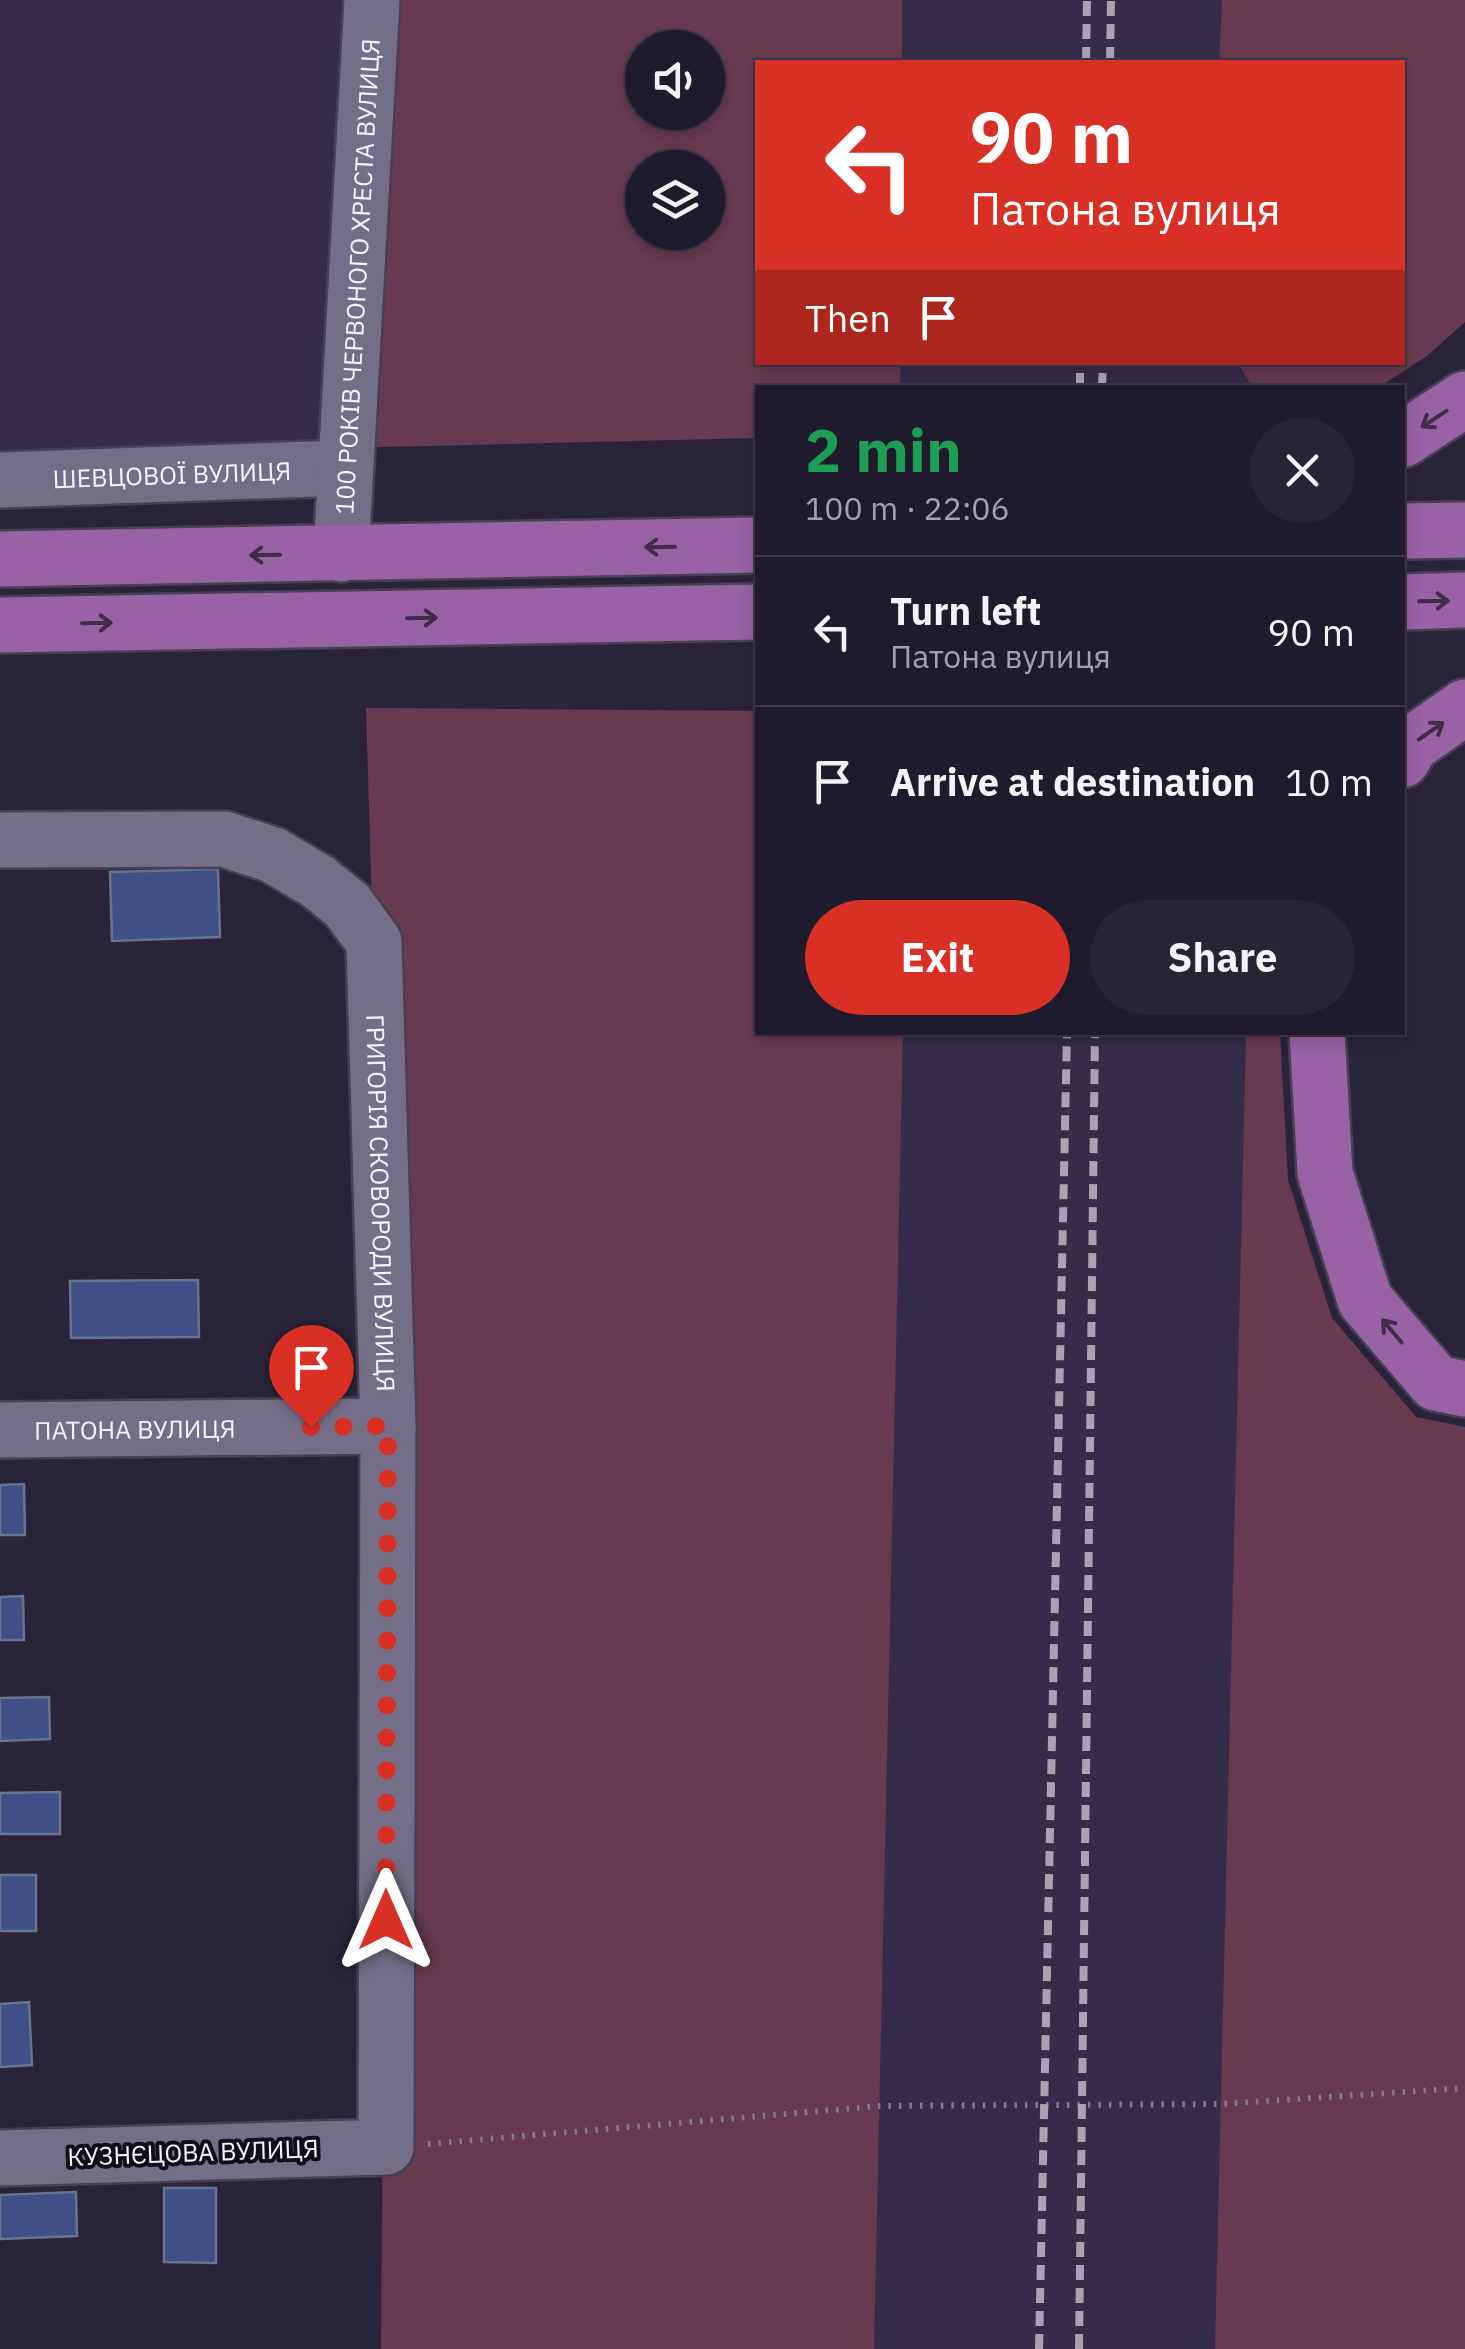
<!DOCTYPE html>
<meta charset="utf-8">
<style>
:root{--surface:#201b2c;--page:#282434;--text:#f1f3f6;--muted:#a2a1a9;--line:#3d3948;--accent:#d93025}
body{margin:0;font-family:"IBM Plex Sans",sans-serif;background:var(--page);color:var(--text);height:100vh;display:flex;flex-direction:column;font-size:38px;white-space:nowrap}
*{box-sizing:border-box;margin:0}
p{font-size:32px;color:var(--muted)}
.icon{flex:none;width:55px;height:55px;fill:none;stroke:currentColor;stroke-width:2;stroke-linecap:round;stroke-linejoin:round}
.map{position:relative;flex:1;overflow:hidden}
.sheet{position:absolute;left:755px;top:385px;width:650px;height:650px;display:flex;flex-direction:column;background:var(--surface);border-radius:0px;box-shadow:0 5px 15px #0003,0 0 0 2px var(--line)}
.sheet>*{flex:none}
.top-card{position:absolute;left:755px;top:60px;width:650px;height:305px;border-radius:0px;box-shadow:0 5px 15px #0003,0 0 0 2px var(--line);background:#d93025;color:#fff;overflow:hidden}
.tools{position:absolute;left:625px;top:30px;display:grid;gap:20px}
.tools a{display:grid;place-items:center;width:100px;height:100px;border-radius:50%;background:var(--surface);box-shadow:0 5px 15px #0003,0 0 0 2px var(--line);font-size:50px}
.pin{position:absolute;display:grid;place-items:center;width:85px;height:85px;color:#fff;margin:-102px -42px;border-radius:50% 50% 50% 0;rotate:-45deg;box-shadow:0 0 10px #0007}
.pin .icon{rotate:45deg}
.me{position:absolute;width:110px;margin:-55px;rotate:0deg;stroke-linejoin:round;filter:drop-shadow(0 0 8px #0008)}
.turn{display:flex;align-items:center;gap:35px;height:210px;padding:0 50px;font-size:45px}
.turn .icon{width:130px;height:130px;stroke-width:2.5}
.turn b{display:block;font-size:70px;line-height:85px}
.then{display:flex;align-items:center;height:95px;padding:0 50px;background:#0003;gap:20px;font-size:38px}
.round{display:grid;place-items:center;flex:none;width:105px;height:105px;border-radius:52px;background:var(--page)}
.summary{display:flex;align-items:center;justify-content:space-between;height:170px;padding:0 50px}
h1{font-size:60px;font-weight:700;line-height:75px;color:#1e9e55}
.primary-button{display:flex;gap:20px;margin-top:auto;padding:20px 50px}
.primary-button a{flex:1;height:115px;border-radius:60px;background:var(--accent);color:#fff;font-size:40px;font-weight:700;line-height:115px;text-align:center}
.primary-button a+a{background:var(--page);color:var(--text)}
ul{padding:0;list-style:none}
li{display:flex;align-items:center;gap:30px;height:150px;padding:0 50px;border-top:2px solid var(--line)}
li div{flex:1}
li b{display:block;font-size:38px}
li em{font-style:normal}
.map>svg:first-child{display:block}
.built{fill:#352c49}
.green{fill:#673a4f;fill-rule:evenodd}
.building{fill:#3e5087;stroke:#69738d;stroke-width:2.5}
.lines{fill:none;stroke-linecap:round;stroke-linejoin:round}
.minor-casing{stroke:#454052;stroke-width:60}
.major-casing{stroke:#454052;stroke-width:60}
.path{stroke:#7f7b8d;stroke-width:6;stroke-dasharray:2.5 8;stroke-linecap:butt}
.minor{stroke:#756e89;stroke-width:55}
.major{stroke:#9862a5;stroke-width:55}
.rail{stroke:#a7a3b3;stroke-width:8;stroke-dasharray:15 8;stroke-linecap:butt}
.oneway{stroke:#412c4a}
.route{stroke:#d93025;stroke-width:18;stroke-dasharray:0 32.4}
.labels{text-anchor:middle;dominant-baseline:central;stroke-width:8;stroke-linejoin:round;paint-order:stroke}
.street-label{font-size:25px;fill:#f5f3ff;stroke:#120f19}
</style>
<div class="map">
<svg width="1465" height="2349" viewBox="0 0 1465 2349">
<rect width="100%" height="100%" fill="#2a243b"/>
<g class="built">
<polygon points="0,0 372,0 343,448 0,456"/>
<polygon points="902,0 1222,0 1219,62 902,62"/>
<polygon points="901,362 1238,363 1252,387 900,388"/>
<polygon points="366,708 757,711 758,1032 1280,1033 1288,1180 1332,1318 1416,1417 1465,1427 1465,2349 381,2349 388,1426"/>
</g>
<g class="green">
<path d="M 372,0 L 902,0 L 902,62 L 758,62 L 758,362 L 901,363 L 900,387 L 758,388 L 757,438 L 343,448 ZM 642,48 L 708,48 L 708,112 L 642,112 ZM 642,168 L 708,168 L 708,232 L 642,232 Z"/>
<polygon points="1222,0 1465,0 1465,322 1427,356 1379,387 1252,387 1238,363 1402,362 1402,62 1219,62"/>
<polygon points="366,708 757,711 758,1032 903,1033 874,2349 381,2349 388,1426"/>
<polygon points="1280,1033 1288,1180 1332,1318 1416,1417 1465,1427 1465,2349 1215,2349 1246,1033"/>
</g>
<g class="building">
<polygon points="218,869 220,937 112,941 110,872"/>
<polygon points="198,1280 199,1337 71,1338 70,1281"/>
<polygon points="24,1484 25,1535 0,1535 0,1485"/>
<polygon points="23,1596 24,1640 0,1640 0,1597"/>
<polygon points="49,1697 50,1739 0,1741 0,1698"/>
<polygon points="60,1792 60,1834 0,1834 0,1793"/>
<rect x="0" y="1875" width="36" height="56"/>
<polygon points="29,2002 32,2065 0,2067 0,2004"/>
<polygon points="164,2188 216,2188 216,2263 164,2262"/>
<polygon points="76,2192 77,2236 0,2239 0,2195"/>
</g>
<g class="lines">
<defs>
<g id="minor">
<path id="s1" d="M 0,480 L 343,468"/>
<path id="s2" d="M 341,554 L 372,0"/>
<path id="s3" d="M 0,840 L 224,839 L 273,855 L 317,881 L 347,905 L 374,942 L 388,1426 L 386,2147 L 0,2158"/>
<path id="s4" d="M 0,1430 L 388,1426"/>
</g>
<g id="major">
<polyline points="1402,440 1465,399"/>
<polyline points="1402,531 1465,530"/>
<polyline points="0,559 758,545"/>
<polyline points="1402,602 1465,600"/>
<polyline points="0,625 758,612"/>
<polyline points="1402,760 1412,744 1465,707"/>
<polyline points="1317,1032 1325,1173 1365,1300 1436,1383 1465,1389"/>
</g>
</defs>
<use href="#minor" class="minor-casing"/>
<use href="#major" class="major-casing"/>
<polyline class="path" points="428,2144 880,2106 1220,2104 1465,2088"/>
<use href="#minor" class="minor"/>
<use href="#major" class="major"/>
<g class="rail">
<polyline points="1086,62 1087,0"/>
<polyline points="1110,62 1111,0"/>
<polyline points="1080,388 1080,362"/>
<polyline points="1102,388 1103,362"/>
<polyline points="1039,2349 1067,1032"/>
<polyline points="1079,2349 1095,1032"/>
</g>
</g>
<defs><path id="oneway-shaft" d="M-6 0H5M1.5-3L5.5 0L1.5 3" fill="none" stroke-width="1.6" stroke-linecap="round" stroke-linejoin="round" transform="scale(2.5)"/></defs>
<g class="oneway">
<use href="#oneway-shaft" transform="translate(1434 419) rotate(147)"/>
<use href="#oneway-shaft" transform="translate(660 547) rotate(179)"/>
<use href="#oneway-shaft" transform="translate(265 555) rotate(179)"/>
<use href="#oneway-shaft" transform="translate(1434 601) rotate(-1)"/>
<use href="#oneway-shaft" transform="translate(422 618) rotate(-1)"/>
<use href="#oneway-shaft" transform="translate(97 623) rotate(-1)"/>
<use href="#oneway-shaft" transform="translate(1431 731) rotate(-35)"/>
<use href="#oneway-shaft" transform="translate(1392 1331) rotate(-130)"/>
</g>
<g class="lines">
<polyline class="route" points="311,1427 388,1426 386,1920"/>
</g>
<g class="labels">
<g class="street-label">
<text stroke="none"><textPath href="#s2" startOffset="278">100 РОКІВ ЧЕРВОНОГО ХРЕСТА ВУЛИЦЯ</textPath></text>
<text stroke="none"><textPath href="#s1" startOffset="172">ШЕВЦОВОЇ ВУЛИЦЯ</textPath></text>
<text stroke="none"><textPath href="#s3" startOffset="672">ГРИГОРІЯ СКОВОРОДИ ВУЛИЦЯ</textPath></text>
<text stroke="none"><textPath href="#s4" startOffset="135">ПАТОНА ВУЛИЦЯ</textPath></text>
<text transform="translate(193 2152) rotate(-2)">КУЗНЄЦОВА ВУЛИЦЯ</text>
</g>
</g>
</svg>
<div class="tools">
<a><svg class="icon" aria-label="sound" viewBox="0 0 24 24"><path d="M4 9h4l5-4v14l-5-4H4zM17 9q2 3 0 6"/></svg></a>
<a><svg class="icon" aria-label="layers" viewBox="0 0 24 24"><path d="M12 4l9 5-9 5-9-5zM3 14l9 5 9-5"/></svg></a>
</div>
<div class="pin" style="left:311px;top:1427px;background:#d93025"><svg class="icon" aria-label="arrive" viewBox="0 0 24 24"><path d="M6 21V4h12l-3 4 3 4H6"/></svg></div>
<svg class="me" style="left:386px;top:1920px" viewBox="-20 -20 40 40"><path d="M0-17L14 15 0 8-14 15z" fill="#d93025" stroke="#fff" stroke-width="4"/></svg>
<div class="top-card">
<div class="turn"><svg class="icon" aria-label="left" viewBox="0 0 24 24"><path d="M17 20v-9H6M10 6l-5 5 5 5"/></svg><div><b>90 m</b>Патона вулиця</div></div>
<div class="then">Then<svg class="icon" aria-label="arrive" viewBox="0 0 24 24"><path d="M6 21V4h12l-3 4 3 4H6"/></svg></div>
</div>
<section class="sheet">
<div class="summary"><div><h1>2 min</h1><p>100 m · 22:06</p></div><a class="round"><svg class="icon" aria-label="close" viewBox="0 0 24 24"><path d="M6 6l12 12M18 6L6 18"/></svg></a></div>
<ul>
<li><svg class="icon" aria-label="left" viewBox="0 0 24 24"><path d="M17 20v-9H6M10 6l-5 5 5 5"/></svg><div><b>Turn left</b><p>Патона вулиця</p></div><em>90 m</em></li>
<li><svg class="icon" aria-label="arrive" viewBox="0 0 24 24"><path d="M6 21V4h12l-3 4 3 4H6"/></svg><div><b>Arrive at destination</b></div><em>10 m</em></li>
</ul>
<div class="primary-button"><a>Exit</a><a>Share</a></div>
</section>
</div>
